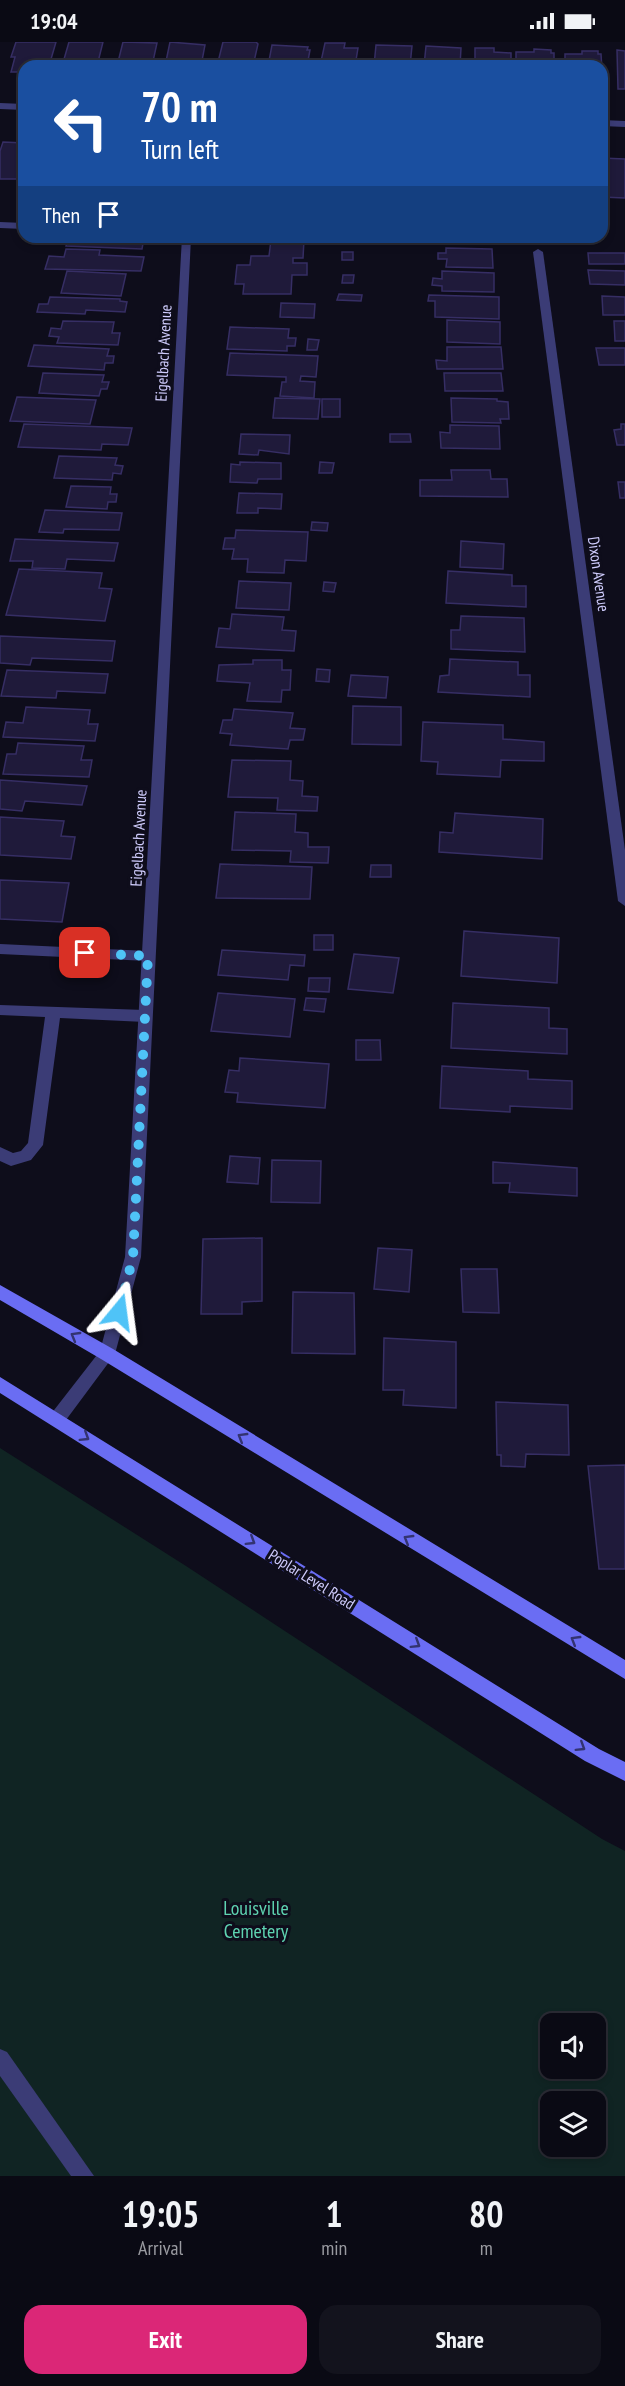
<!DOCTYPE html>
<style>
:root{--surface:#0a0a14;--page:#13131d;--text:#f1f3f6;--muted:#999aa0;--line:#2a2b34;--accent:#db2777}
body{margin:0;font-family:"PT Sans Narrow",sans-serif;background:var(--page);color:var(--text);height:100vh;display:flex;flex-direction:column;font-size:22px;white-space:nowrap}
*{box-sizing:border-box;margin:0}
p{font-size:20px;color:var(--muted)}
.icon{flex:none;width:33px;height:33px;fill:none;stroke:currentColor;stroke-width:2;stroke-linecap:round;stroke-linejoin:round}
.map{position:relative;height:2134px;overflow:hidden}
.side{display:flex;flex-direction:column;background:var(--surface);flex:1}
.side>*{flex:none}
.top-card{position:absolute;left:18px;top:18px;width:590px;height:183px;border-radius:18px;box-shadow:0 3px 9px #0003,0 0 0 2px var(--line);background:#1a4fa0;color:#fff;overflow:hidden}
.controls{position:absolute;left:540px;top:1971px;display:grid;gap:12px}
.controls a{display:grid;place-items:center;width:66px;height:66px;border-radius:12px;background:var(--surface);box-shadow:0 3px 9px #0003,0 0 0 2px var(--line);font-size:30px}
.pin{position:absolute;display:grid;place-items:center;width:51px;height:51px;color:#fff;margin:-26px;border-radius:12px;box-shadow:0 3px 9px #0006}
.me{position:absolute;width:66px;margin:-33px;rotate:16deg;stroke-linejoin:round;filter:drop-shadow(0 0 4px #0008)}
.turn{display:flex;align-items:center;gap:21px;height:126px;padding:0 24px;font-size:27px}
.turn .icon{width:78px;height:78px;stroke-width:2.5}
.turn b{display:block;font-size:42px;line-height:51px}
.then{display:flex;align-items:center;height:57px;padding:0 24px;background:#0003;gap:12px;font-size:22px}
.eta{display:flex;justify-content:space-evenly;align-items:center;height:102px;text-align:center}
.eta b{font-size:36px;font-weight:700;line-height:42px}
.cta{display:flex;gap:12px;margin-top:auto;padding:12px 24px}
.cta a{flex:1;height:69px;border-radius:18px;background:var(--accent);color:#fff;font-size:24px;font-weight:700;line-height:69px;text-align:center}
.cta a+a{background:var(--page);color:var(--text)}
.status{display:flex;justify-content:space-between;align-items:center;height:42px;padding:0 30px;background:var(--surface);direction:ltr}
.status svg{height:16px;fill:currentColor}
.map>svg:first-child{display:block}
.green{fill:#102423;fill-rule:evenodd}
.building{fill:#1f1a3a;stroke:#362e64;stroke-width:1.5}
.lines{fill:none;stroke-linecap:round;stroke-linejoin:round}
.service{fill:#3b3c76;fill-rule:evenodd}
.minor{fill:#3b3c76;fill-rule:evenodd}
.secondary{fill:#6a6df3;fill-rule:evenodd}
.oneway{stroke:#333371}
.route{stroke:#4fc3f7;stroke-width:10;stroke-dasharray:0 18}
.labels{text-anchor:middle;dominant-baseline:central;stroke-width:6;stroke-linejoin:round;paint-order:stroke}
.street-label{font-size:16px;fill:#cecbfb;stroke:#0e0d1b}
.near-park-label{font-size:20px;fill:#5ed3b1;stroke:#0e0d1b}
</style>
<div class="status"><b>19:04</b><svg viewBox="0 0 49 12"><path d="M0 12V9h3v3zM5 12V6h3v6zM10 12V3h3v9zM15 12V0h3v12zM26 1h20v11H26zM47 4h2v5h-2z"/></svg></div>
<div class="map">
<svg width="625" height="2134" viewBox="0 0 625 2134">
<rect width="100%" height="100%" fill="#0e0d1b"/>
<path class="green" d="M 0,1406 L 186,1524 L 602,1797 L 625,1809 L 625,2134 L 0,2134 ZM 550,1982 L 596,1982 L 596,2026 L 550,2026 ZM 550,2060 L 596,2060 L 596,2104 L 550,2104 Z"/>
<g class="building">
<polygon points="16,0 56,0 49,24 24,24 24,30 11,30 15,15 11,15"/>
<polygon points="69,0 103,0 97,24 62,24"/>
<polygon points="123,0 157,1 152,24 117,24"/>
<polygon points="170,0 205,3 201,24 165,24"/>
<polygon points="223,0 256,0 258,2 253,24 217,24"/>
<polygon points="325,1 345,1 344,6 358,6 355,24 320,24"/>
<polygon points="272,3 308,5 307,8 310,8 307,24 268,24"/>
<polygon points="376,3 412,4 410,24 374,24"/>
<polygon points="426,4 461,6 460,24 424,24"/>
<polygon points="475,6 494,6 494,10 511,11 511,24 475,24"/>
<polygon points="534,7 551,8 551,11 554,11 554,24 516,24 516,10 534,10"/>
<polygon points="617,8 625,9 625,47 618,47"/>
<polygon points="582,9 598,9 598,12 601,12 603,43 602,24 565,24 565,12 582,12"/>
<polygon points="3,100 24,101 24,137 0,137 0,109"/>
<polygon points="602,116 625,117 625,156 602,155"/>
<polygon points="68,195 119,195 144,196 142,207 66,204"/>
<polygon points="271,198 304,198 303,216 293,216 293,221 307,221 307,233 292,233 291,252 243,252 244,242 235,242 237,223 250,223 251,214 269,214"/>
<polygon points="446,206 492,207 493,226 446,225 447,217 438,217 438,211 446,211"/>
<polygon points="66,207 100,208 99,213 144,215 141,229 45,227 49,214 64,215"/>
<rect x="342" y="210" width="11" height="8"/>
<polygon points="588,211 625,211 625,222 589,222"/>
<polygon points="588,228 625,229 625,243 590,242"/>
<polygon points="67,229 126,232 121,254 61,251"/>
<polygon points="442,229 494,231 494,250 442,249 442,244 432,243 433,236 442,237"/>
<polygon points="343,233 354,233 353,241 342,241"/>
<polygon points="339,252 362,253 361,259 337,258"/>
<polygon points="429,253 499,255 499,277 435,275 435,259 428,259"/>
<polygon points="602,254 625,255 625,273 603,273"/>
<polygon points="50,255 120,257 120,259 127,260 125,270 86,268 85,272 37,270 39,262 48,262"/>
<polygon points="281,261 315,262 314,276 280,275"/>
<polygon points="447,278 500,280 500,302 447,300"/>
<polygon points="63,279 114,280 112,291 120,291 118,303 57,301 59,295 49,294 51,286 61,287"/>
<polygon points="614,279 625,279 625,299 615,299"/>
<polygon points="230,285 289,287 288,296 296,296 295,304 287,304 287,309 227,307"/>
<polygon points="308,297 319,298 317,308 307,308"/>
<polygon points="34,303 109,307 107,314 114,314 113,321 105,321 104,328 28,324"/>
<polygon points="447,305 501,305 503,327 437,327 436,318 447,319"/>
<polygon points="596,306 625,306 625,323 599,323"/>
<polygon points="230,311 318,314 316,335 301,334 300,339 315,340 314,356 280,354 282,340 286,340 286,335 227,333"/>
<polygon points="43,331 104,333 102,340 109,340 107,347 101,347 99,354 39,351"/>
<polygon points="444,331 501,331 503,349 445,349"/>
<polygon points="17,355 96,358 90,382 10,379"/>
<polygon points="275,356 320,357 318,377 273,376"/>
<polygon points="451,356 497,357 497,359 508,360 509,377 500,377 501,381 452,380"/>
<rect x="322" y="357" width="18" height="18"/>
<polygon points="24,382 132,386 128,403 102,402 101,408 18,405"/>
<polygon points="621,382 625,382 625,403 617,403 614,388 621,387"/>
<polygon points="450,383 499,384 500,407 441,406 440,390 450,391"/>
<polygon points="241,392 290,393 289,412 259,408 258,413 239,412"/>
<polygon points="390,392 410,392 411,400 390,400"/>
<polygon points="59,414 117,416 115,423 123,424 121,432 113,431 112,438 54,436"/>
<polygon points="240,420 281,421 281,437 258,437 257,441 230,440 231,422 240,423"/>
<polygon points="320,420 334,421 332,431 319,431"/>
<polygon points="451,428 490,428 491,437 507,437 508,455 420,454 420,438 452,438"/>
<polygon points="618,440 625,440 625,456 620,456"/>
<polygon points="71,444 111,445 110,452 117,452 116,460 108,460 107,467 66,465"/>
<polygon points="239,451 282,452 281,467 258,466 258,471 237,471"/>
<polygon points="45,468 122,471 119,488 64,487 63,491 39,490"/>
<polygon points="312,480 328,481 327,489 311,488"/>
<polygon points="236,488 308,490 306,519 285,518 284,531 247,530 248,517 232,517 234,507 223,507 225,496 235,496"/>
<polygon points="15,497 118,501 114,519 67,517 65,527 32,526 33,519 10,519"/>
<polygon points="461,499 504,502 503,527 460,525"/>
<polygon points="19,527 102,531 99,546 112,547 105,579 6,573"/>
<polygon points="448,529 512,533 512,544 526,544 526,565 446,561"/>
<polygon points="239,539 291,541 289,568 236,566"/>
<polygon points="324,540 336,541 334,550 323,549"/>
<polygon points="232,572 284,575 282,588 296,589 294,609 216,605 219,586 230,587"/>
<polygon points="461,574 524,576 525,610 451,607 451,588 460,588"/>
<polygon points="0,594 115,599 112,619 32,616 30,623 0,621"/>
<polygon points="450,617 518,620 518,633 530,633 530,655 438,650 440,634 449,633"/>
<polygon points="253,618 282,618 282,628 291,628 290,648 282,648 281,660 247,659 250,641 217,639 219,623 253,622"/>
<polygon points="317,627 330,628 329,640 316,639"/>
<polygon points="7,628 108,632 105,651 57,649 56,656 1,654"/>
<polygon points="351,633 388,635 386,656 348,654"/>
<polygon points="353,664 401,665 401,703 352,702"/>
<polygon points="26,665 90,668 88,682 98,682 95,699 3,695 6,680 23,681"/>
<polygon points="234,667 293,671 290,686 305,687 303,698 290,698 288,707 230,703 232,692 220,691 223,678 232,678"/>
<polygon points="423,680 503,683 503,697 544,700 544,719 501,718 500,735 437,732 438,720 421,719"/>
<polygon points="18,701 84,704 81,718 92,718 89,735 3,732 7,712 16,712"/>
<polygon points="232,718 291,719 290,738 303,739 302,754 318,755 317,769 277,768 278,756 228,755"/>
<polygon points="0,738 87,744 82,763 25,759 22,769 0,767"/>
<polygon points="235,770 296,772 295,790 308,791 308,805 329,805 328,821 290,820 291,809 232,808"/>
<polygon points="455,771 543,777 542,817 439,810 440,790 453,791"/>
<polygon points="0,775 64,779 61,794 75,795 71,817 0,813"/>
<polygon points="220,822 312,825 310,857 216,856"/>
<polygon points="371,823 391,823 391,835 370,835"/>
<polygon points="0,838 69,841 62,880 0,877"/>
<polygon points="464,889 559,896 557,941 461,934"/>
<rect x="314" y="893" width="19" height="15"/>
<polygon points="222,908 305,913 304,924 290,923 288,938 218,933"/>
<polygon points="354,912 399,916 393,951 348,947"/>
<polygon points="309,936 330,936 329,950 308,949"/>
<polygon points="218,951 295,957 290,995 211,989"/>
<polygon points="306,956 326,957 324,970 304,968"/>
<polygon points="453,961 549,966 549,986 567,987 567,1012 451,1006"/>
<polygon points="356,998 380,998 381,1018 356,1018"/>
<polygon points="240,1016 329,1022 325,1066 237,1060 238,1051 225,1050 229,1028 239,1029"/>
<polygon points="442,1024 528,1029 528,1037 572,1039 572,1067 510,1064 510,1070 440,1066"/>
<polygon points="230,1114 260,1116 258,1142 227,1140"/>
<polygon points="272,1118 321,1119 320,1161 271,1160"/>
<polygon points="493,1120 577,1126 577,1154 509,1150 510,1141 493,1141"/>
<polygon points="262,1196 262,1259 242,1260 242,1272 201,1272 203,1197"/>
<polygon points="378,1206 412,1208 409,1250 374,1247"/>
<polygon points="461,1227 497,1227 499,1271 463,1270"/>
<polygon points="293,1250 354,1251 355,1312 292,1311"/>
<polygon points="384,1296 456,1300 456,1366 403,1363 404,1348 383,1348"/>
<polygon points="496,1360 568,1363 569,1413 526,1412 525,1425 501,1424 501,1413 497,1413"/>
<polygon points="625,1423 625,1527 599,1527 588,1424"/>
</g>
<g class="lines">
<g class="service">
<polygon points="0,180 24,181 24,187 0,186"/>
<polygon points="0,902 148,909 155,914 148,919 0,912"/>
<polygon points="0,963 145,968 150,970 152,974 150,978 145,980 60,976 43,1103 31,1118 11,1124 0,1119 0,1105 13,1111 21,1109 28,1101 45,975 0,973"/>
<polygon points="0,2007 7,2010 94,2134 71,2134 0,2034"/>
</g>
<g class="minor">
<polygon points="0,61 24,62 24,68 0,67"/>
<polygon points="602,78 625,79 625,85 602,84"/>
<polygon points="182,195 191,196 141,1215 115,1312 63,1382 57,1384 51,1382 49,1377 51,1372 100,1309 125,1215"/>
<polygon points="538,207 543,210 625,808 625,864 618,859 533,210"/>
</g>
<g class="secondary">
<polygon points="0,1243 113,1307 625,1618 625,1637 101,1317 0,1258"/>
<polygon points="0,1335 599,1707 625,1720 625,1739 585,1719 0,1351"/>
</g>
</g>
<defs><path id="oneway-chevron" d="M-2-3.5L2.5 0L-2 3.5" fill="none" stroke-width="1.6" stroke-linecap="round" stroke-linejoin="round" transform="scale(1.5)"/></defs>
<g class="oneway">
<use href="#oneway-chevron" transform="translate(75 1294) rotate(-150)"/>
<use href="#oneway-chevron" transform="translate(85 1395) rotate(32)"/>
<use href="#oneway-chevron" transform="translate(242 1395) rotate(-149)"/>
<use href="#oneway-chevron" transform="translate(408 1497) rotate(-149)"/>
<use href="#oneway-chevron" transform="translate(251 1499) rotate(32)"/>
<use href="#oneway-chevron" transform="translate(575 1598) rotate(-149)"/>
<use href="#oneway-chevron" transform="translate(416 1602) rotate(32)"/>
<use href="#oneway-chevron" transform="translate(581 1705) rotate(32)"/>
</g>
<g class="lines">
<polyline class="route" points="85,911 148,914 133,1215 119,1270"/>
</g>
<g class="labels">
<g class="street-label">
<text transform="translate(163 311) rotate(-87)">Eigelbach Avenue</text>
<text transform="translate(599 532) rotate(82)">Dixon Avenue</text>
<text transform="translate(138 796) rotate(-87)">Eigelbach Avenue</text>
<text transform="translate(312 1537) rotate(32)">Poplar Level Road</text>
</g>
<g class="near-park-label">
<text x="256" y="1866">Louisville<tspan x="256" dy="23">Cemetery</tspan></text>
</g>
</g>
</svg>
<div class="controls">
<a><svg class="icon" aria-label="sound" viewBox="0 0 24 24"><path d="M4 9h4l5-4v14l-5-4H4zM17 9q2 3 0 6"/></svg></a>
<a><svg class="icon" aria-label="layers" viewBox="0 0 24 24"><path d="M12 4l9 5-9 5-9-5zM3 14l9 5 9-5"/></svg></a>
</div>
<div class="pin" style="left:85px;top:911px;background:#d93025"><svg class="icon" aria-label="arrive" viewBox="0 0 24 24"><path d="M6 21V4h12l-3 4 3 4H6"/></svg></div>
<svg class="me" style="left:119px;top:1270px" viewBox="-20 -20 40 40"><path d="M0-17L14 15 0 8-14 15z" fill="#4fc3f7" stroke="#fff" stroke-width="4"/></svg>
<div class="top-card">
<div class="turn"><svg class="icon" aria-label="left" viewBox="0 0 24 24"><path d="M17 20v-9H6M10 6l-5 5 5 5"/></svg><div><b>70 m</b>Turn left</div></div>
<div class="then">Then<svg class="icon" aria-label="arrive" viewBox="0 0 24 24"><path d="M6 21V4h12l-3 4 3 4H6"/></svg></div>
</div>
</div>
<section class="side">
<div class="eta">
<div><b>19:05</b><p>Arrival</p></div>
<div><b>1</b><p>min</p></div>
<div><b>80</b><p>m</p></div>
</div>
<div class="cta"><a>Exit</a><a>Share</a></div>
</section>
